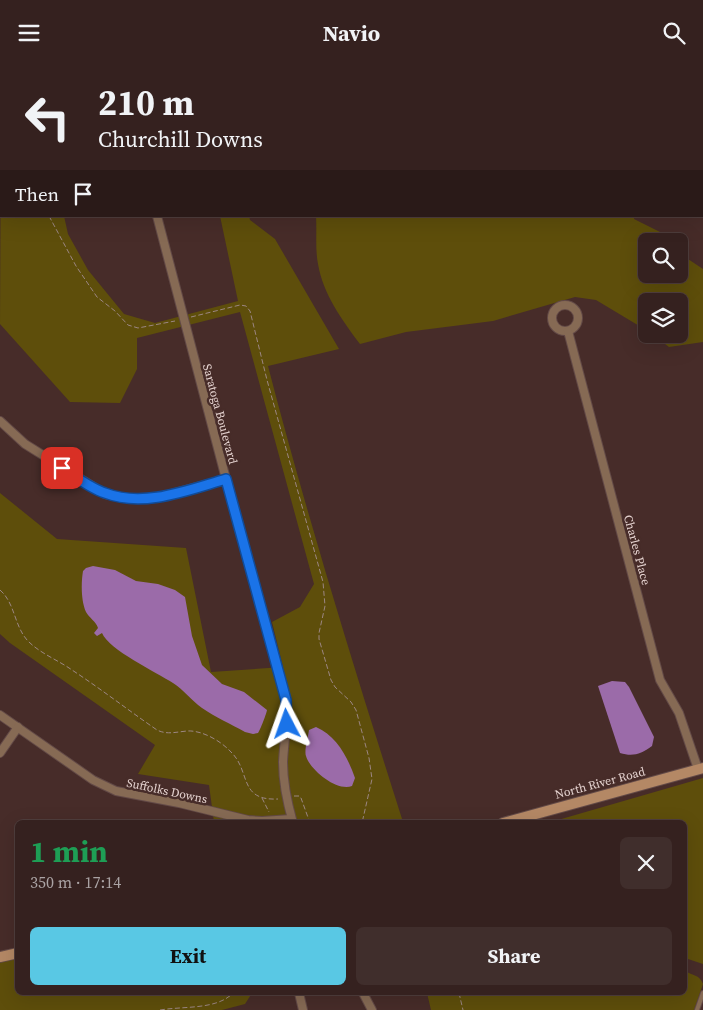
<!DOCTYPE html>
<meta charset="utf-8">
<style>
:root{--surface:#35211f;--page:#402e2c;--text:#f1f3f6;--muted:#aaa3a4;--line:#4f3e3d;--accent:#59c8e4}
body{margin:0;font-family:"Source Serif 4",serif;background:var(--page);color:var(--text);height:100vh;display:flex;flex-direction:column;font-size:19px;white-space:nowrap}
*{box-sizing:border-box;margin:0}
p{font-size:16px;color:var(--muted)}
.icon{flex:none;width:28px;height:28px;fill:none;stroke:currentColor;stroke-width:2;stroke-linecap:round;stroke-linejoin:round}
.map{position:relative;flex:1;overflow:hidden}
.details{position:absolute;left:15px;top:755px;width:672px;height:175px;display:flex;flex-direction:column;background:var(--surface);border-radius:8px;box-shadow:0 5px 20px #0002,0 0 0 1px var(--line)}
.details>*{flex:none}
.guide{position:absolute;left:0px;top:0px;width:704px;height:152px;box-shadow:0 5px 20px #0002,0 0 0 1px var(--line);background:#35211f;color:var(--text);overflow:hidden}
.controls{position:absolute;left:638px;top:168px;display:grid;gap:10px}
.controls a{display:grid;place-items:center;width:50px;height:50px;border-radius:8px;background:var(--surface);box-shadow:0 5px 20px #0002,0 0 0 1px var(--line);font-size:25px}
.pin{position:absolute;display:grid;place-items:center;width:42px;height:42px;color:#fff;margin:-21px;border-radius:10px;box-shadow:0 2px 8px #0006}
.me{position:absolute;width:55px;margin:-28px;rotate:356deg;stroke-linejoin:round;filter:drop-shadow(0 0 4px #0008)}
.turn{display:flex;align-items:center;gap:18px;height:105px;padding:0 15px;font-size:22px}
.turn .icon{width:65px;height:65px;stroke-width:2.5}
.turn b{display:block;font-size:35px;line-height:42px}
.then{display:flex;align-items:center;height:48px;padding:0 15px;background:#0003;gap:10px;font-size:19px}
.round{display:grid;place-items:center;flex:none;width:52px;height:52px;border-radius:8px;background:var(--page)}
.head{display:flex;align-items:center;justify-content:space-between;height:85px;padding:0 15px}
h1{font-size:30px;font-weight:700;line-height:38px;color:#1e9e55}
.cta{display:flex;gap:10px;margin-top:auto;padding:10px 15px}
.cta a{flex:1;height:58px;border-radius:8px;background:var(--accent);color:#111;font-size:20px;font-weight:700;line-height:58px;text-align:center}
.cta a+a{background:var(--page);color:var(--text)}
header{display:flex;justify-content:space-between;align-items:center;height:65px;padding:0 15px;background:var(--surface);font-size:22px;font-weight:700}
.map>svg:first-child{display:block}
.green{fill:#5e4e0b}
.water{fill:#9b6ba9}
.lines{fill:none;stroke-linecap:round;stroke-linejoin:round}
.lane-casing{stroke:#634a47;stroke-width:6}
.street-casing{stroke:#634a47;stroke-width:10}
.secondary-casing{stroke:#634a47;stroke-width:12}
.path{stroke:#9c8683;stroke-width:1;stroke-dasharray:5 2.5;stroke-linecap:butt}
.lane{stroke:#866a54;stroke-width:4}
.street{stroke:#866a54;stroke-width:8}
.secondary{stroke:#b48865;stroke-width:10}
.route-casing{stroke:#114b97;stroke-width:12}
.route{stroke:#1a73e8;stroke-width:9}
.labels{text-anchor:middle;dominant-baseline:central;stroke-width:5;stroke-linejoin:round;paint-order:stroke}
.street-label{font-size:12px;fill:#e5d3d0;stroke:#472c29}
</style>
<header><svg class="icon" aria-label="menu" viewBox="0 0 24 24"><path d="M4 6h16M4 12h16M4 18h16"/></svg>Navio<svg class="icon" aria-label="search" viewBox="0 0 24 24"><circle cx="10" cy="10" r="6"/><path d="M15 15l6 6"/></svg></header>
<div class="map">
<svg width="703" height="945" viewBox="0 0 703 945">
<rect width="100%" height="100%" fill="#472c29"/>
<g class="green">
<polygon points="188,0 650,0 650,1 189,1"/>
<path d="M 1,47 L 1,151 L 64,151 L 68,169 L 88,205 L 124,249 L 155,258 L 238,236 L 220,151 L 249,151 L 250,155 L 275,174 L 339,284 L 268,301 C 308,455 355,606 403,757 L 214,757 L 209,720 L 138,709 L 155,680 L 10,578 L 0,569 L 0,428 L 57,474 L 186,483 L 211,607 L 283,602 L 272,557 L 300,542 L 314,519 L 240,247 L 137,273 L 137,304 L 120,338 L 70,337 L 0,259 Z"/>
<path d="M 316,151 L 634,151 L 634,154 L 662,168 L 669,176 L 646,176 L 646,209 L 679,209 L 679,188 L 703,204 L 703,277 L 669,282 L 652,269 L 679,269 L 679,236 L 646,236 L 646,265 L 596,235 L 575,232 L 493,256 L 406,267 L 360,279 C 342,255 323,229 318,199 C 315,184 317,167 316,151 Z"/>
<polygon points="703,713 703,899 685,893 685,758 551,757"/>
<polygon points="17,893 18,928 252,928 245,939 222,945 0,945 0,897"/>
<path d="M 685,906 C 693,911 699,909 703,919 L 694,945 L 431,945 L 427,928 L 685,928 Z"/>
</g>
<g class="water">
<path d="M 93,501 L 115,505 L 136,516 L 158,519 L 175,525 L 185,532 L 192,571 L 202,600 L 222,619 L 244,627 L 267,645 C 267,647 260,666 258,668 L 253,669 L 245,667 C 231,659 215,652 202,643 C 191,635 184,625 173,618 C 156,607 109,585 102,568 L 97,571 L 94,568 L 98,563 C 96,556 89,553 86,547 C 81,536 81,518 83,506 L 86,503 Z"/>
<path d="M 612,616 L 625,617 L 629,622 L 654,672 L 652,681 C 641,689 633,692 620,688 L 598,621 Z"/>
<path d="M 316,662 C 337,671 348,693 355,713 L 352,721 C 337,727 310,705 306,691 C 304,686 308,672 309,665 Z"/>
</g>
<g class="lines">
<defs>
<polyline id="lane" points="697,945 703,928"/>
<g id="street">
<polyline points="260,0 260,1"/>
<polyline points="702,0 703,3"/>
<path d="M 157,151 L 226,414 L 286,635 C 288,656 284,676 283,697 C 283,718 287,737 293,758"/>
<circle cx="565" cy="253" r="13"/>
<polyline points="568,266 660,615 679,648 698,704"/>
<polyline points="0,356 25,379 105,429 126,433 156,433 226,414"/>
<polyline points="0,650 93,715 116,726 179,738 248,755 262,756 291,754"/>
<polyline points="0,688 18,662"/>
<polyline points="299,928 303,945"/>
<polyline points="363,928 372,945"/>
</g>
<g id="secondary">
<polyline points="503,758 703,703"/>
<polyline points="0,892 18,888"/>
</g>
</defs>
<use href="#lane" class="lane-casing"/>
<use href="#street" class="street-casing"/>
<use href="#secondary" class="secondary-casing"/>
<g class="path">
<polyline points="141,1 142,0"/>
<polyline points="49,151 76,201 97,232 115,246 128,260 138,263 175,256"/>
<polyline points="191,252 240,240 246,241 250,246 267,315 323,517 325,541 319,568 319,574 331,615 335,622 351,637 356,645 369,693 372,714 362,758"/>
<path d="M 0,525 C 15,538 14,560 27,575 C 39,588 58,595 72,605 C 101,624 128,645 157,665 C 167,670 176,667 187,666 C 202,665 221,676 231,687 C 251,706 238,736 278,734"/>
<polyline points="294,731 299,731 301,733 310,758"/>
<polyline points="262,733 269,747"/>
<polyline points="459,928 463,945"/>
<path d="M 160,945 C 183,941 217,945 233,928"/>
</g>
<use href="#lane" class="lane"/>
<use href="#street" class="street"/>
<use href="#secondary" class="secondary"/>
</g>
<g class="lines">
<defs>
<path id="route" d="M 62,403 C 76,412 90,423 105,428 C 144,443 188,425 226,414 L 282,620 L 286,635 L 287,659"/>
</defs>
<use href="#route" class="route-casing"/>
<use href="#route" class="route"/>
</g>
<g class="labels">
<g class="street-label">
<text transform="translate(220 349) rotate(75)">Saratoga Boulevard</text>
<text transform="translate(637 485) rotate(75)">Charles Place</text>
<text transform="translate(600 718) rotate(-15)">North River Road</text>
<text transform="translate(167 726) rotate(12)">Suffolks Downs</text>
</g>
</g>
</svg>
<div class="controls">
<a><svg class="icon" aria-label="search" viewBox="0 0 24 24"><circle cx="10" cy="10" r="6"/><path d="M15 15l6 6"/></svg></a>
<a><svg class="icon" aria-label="layers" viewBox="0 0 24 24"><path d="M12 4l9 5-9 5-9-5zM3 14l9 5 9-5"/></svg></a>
</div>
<div class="pin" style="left:62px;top:403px;background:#d93025"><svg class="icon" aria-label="arrive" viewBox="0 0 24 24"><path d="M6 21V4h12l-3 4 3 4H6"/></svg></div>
<svg class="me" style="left:287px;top:659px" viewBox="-20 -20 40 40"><path d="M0-17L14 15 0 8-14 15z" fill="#1a73e8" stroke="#fff" stroke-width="4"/></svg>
<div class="guide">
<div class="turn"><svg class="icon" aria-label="left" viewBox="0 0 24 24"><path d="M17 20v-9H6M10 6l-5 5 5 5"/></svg><div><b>210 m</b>Churchill Downs</div></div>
<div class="then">Then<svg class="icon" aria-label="arrive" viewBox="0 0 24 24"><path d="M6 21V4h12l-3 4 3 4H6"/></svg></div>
</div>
<section class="details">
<div class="head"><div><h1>1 min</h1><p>350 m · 17:14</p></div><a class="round"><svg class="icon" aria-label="close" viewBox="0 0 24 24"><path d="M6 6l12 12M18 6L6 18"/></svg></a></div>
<div class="cta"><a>Exit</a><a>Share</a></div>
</section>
</div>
